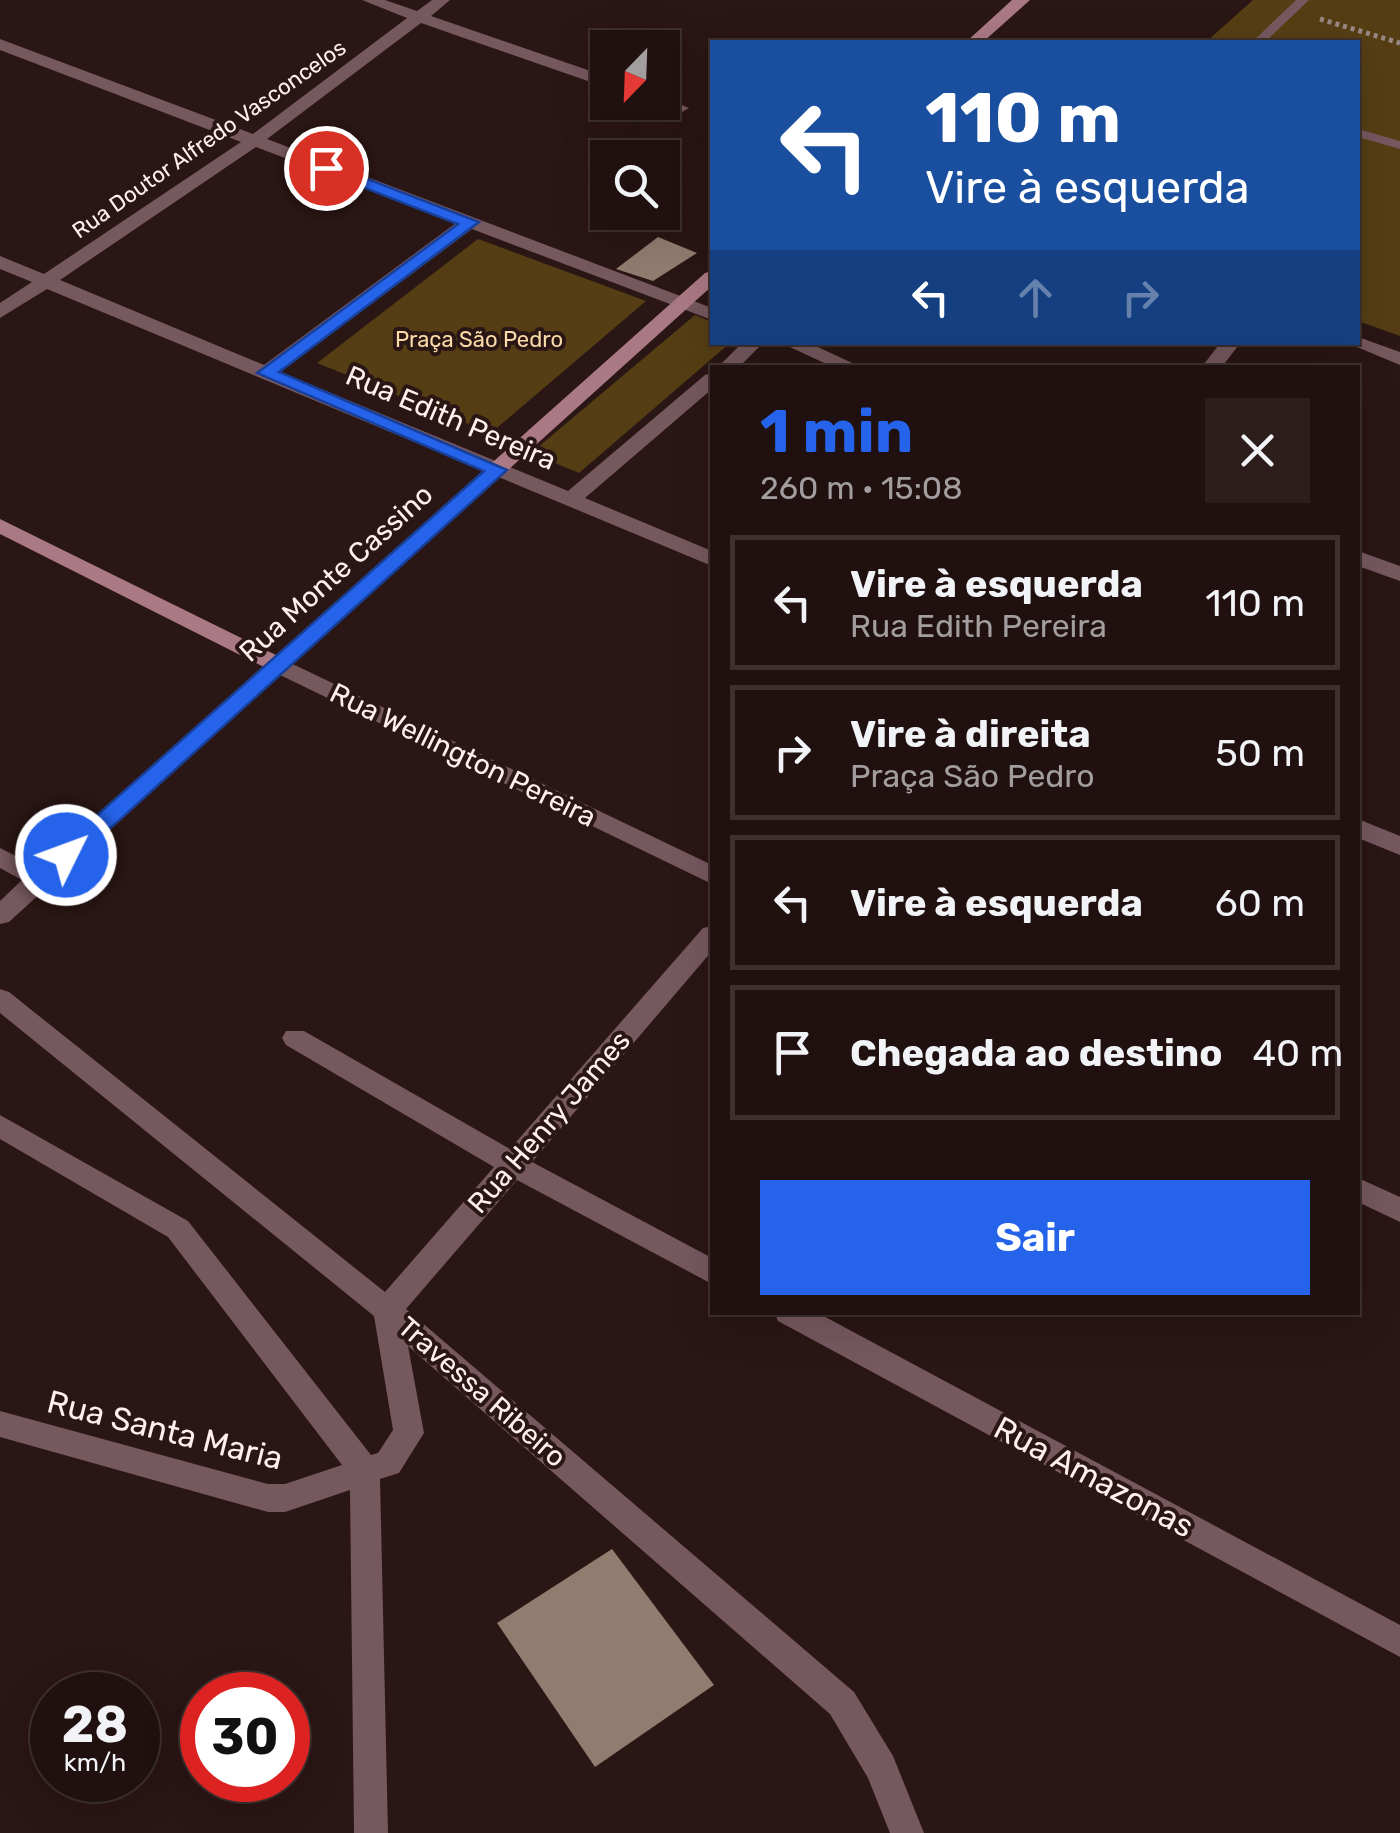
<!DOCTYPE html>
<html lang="pt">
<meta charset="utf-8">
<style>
:root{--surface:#20100f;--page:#2d1e1d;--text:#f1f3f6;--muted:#a29d9e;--line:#3d302f;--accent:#2563eb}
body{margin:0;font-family:Rubik,sans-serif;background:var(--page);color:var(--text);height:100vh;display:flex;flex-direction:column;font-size:38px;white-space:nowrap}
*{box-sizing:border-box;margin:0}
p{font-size:32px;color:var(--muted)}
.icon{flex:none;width:55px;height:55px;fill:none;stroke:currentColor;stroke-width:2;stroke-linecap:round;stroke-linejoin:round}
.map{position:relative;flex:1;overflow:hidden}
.details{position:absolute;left:710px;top:365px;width:650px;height:950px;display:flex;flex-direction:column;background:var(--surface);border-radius:0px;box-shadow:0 10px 40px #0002,0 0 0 2px var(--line)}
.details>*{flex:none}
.hud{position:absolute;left:710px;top:40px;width:650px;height:305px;border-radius:0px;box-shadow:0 10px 40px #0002,0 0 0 2px var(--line);background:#1a4fa0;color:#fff;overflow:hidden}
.needle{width:65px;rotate:203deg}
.tools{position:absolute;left:590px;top:30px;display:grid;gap:20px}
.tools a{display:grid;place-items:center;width:90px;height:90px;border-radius:0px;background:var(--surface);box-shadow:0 10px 40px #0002,0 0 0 2px var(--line);font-size:50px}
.speed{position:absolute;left:30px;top:1672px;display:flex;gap:20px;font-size:50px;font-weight:700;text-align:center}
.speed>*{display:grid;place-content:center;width:130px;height:130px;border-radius:50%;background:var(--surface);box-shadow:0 10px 40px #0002,0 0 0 2px var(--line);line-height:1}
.speed small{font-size:25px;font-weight:400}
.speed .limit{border:15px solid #d22;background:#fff;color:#111}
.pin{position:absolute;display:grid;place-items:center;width:85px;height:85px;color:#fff;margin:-42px;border:5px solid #fff;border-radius:50%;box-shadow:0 2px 10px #0007}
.me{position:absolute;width:110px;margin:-55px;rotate:48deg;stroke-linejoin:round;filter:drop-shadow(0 0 8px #0008)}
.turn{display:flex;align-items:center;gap:35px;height:210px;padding:0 50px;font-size:45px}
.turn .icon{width:130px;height:130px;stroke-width:2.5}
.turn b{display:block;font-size:70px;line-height:85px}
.lanes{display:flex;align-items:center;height:95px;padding:0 50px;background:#0003;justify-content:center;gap:50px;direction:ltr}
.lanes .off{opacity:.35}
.round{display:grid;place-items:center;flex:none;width:105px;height:105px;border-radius:0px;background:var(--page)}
.summary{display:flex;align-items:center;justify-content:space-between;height:170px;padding:0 50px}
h1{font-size:60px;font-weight:700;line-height:75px;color:var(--accent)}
.cta{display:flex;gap:20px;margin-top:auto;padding:20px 50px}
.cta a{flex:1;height:115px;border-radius:0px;background:var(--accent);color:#fff;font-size:40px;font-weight:700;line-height:115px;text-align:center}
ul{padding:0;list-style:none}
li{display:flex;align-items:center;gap:30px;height:135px;margin:0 20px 15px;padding:0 30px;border:5px solid var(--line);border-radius:0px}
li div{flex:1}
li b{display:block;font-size:38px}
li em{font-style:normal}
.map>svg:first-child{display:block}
.green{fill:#553e14}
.building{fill:#917c6f}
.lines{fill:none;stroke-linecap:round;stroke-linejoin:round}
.path{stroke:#988785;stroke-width:5;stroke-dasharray:4 4;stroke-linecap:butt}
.lane{fill:#76585f;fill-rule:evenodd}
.street{fill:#76585f;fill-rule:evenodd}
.secondary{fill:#aa7986;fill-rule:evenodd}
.route{fill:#2563eb;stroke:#184099;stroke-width:2.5}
.labels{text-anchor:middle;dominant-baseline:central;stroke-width:8;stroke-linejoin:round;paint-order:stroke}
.far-street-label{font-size:22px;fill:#fff0ee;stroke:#2a1614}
.far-park-label{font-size:22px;fill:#fadba8;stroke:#2a1614}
.street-label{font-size:28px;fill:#fff0ee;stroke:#2a1614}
.near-street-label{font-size:32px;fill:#fff0ee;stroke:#2a1614}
</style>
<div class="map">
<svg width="1400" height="1833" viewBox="0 0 1400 1833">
<rect width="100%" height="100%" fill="#2a1614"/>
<g class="green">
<polygon points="1253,0 1400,0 1400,336 1358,321 1358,42 1206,42"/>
<polygon points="478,239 646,301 491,433 317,363"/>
<polygon points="695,315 712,322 712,342 730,343 579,473 531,453"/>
</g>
<g class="building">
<polygon points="658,237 697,253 653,281 616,269"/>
<polygon points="612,1549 714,1685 595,1767 497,1623"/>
</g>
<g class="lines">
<polyline class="path" points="1320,19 1400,43"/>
<g class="lane">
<polygon points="1296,0 1309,0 1265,42 1252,42"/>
<polygon points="1358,129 1400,141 1400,149 1358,137"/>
</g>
<g class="street">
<path d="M 362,0 L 385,0 L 417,11 L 432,0 L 450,0 L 431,16 L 608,77 L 608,88 L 421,23 L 267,139 L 712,308 L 712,320 L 472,229 L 280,372 L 568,491 L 705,375 L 712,373 L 712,389 L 585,498 L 712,551 L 712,566 L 47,289 L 0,318 L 0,303 L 32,282 L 0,269 L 0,256 L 44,274 L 241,142 L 0,50 L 0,39 L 253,134 L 407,18 ZM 256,147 L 456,223 L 264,365 L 60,280 Z"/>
<polygon points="662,97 689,108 680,113 656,106 654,102 662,102"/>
<polygon points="1358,337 1400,352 1400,365 1345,342 1358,342"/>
<polygon points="743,342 764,342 738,368 717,368"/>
<polygon points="779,342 807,342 863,368 835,368"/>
<polygon points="1221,342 1241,342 1221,368 1201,368"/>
<polygon points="1358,551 1400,566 1400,581 1358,566"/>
<polygon points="278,657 712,865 712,884 280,675 9,922 0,924 0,901 22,880 0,868 0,848 38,867 270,660"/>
<polygon points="1358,819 1400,836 1400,855 1358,838"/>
<polygon points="712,926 712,951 532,1162 712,1258 712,1284 517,1180 406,1309 854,1692 893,1756 924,1833 890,1833 868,1778 830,1714 408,1346 424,1433 399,1473 380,1479 388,1833 354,1833 350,1490 285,1512 268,1512 0,1437 0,1411 268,1484 285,1484 342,1465 168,1237 0,1139 0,1115 188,1221 371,1455 378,1453 393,1430 374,1316 0,1013 0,989 9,992 385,1292 494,1167 286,1045 282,1038 286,1031 304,1031 510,1149 703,928"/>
<polygon points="1358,1178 1400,1197 1400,1222 1358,1202"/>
<polygon points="774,1312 816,1312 1400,1625 1400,1657 778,1321"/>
</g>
<g class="secondary">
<polygon points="1012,0 1030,0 983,42 966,42"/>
<polygon points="712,271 712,286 286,670 270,670 0,534 0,519 276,655 705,273"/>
</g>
</g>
<polygon class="route" points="326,163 479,222 279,372 507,470 74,861 58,861 55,855 58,850 484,471 257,373 458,224 321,171 318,168"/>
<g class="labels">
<g class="far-street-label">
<text transform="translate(209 139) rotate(-35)">Rua Doutor Alfredo Vasconcelos</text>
</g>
<g class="far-park-label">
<text x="479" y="339">Praça São Pedro</text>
</g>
<g class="street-label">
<text transform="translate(451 418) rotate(23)">Rua Edith Pereira</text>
<text transform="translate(336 573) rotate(-42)">Rua Monte Cassino</text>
<text transform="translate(463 755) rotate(26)">Rua Wellington Pereira</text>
<text transform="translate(549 1122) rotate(-49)">Rua Henry James</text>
<text transform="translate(482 1392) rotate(41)">Travessa Ribeiro</text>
</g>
<g class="near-street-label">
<text transform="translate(165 1430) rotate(14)">Rua Santa Maria</text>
<text transform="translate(1094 1477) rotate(28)">Rua Amazonas</text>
</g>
</g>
</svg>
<div class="tools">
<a><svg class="needle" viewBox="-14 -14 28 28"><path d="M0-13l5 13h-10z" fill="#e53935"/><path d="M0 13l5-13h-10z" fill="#a29d9e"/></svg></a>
<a><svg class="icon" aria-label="search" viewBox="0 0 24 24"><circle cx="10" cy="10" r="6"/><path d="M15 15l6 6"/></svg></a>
</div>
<div class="speed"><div>28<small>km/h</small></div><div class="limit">30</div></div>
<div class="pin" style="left:326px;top:168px;background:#d93025"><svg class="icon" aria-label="arrive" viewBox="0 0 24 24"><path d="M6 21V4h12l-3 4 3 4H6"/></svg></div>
<svg class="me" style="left:66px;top:855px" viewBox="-20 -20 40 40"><circle r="17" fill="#2563eb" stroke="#fff" stroke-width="3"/><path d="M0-11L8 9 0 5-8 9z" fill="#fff"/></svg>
<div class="hud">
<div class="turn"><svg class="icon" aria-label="left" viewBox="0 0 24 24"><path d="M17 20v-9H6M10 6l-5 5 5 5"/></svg><div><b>110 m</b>Vire à esquerda</div></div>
<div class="lanes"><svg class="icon" aria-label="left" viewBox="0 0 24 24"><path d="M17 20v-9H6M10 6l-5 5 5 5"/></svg><svg class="icon off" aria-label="ahead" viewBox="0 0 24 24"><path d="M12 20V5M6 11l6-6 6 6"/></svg><svg class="icon off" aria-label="right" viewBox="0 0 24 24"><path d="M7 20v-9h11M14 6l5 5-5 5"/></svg></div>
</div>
<section class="details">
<div class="summary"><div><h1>1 min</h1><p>260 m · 15:08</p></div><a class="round"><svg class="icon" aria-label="close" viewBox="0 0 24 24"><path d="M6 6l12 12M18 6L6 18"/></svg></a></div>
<ul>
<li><svg class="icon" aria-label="left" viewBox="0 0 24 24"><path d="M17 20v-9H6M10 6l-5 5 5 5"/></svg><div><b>Vire à esquerda</b><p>Rua Edith Pereira</p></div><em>110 m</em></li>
<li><svg class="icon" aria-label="right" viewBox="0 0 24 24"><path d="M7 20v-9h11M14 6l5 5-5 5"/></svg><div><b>Vire à direita</b><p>Praça São Pedro</p></div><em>50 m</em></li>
<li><svg class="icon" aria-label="left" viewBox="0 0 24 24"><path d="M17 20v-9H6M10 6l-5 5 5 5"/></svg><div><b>Vire à esquerda</b></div><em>60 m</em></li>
<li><svg class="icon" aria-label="arrive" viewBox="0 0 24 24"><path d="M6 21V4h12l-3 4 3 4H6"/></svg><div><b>Chegada ao destino</b></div><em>40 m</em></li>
</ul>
<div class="cta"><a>Sair</a></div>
</section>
</div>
